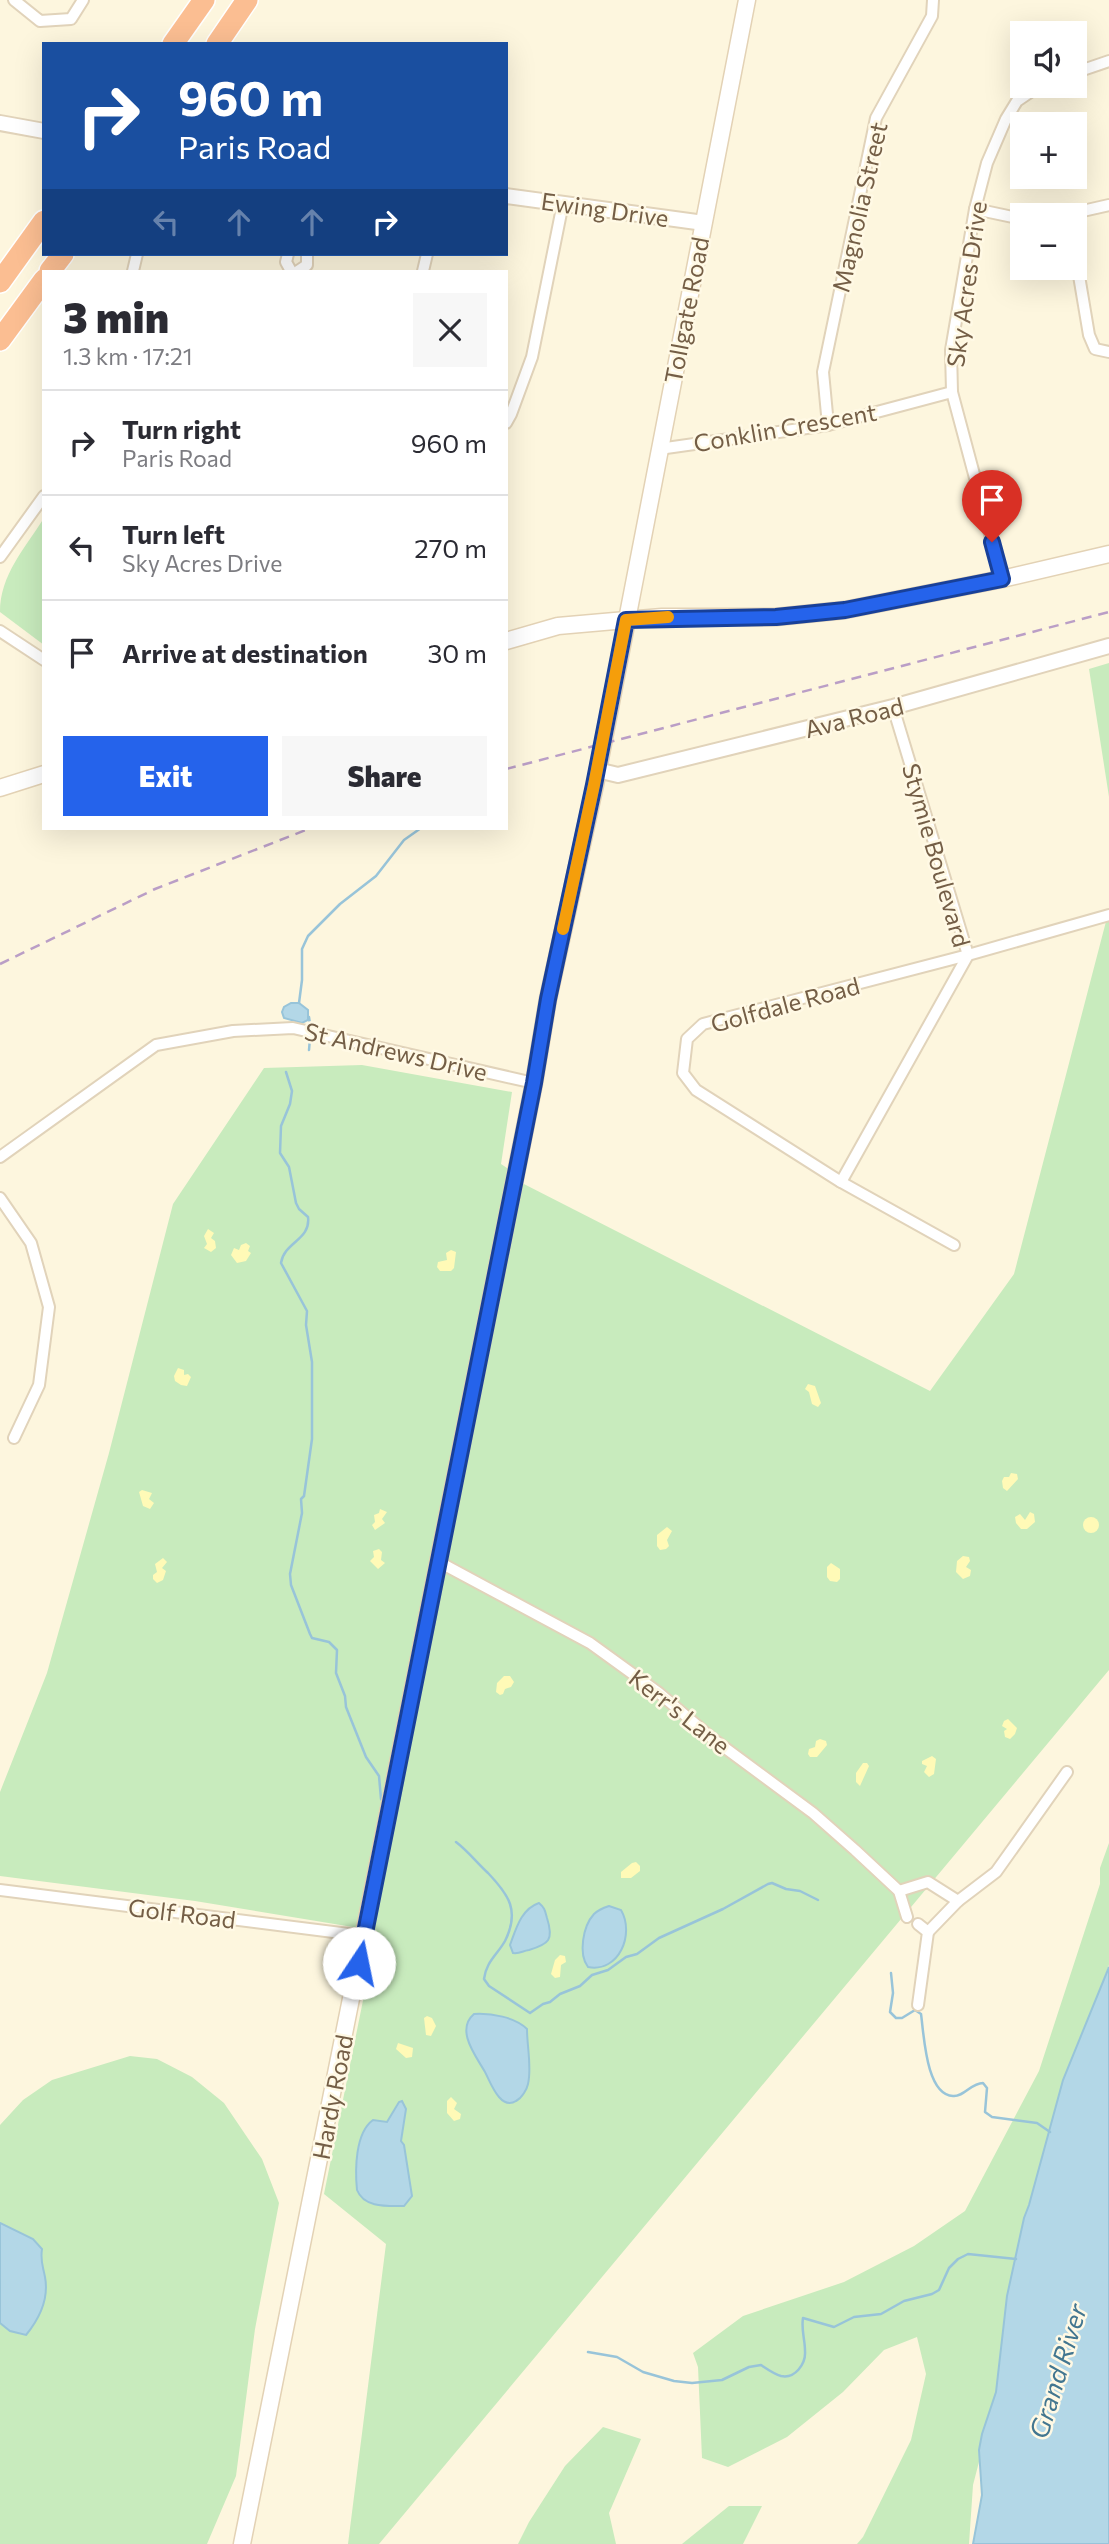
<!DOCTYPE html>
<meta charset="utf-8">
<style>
:root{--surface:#fff;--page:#f7f7f7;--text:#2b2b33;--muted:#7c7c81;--line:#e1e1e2;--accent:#2563eb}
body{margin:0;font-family:Commissioner,sans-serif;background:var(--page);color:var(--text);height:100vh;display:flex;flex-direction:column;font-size:26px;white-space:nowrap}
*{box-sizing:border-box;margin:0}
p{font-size:23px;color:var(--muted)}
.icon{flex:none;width:38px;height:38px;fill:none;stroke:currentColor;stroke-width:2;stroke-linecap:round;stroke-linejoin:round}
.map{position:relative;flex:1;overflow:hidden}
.details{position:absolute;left:42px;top:270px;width:466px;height:560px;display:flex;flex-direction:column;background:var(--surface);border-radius:0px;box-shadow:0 7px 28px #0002}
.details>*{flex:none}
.guide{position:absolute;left:42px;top:42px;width:466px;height:214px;border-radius:0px;box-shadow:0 7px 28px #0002;background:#1a4fa0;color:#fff;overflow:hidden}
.tools{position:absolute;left:1010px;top:21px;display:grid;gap:14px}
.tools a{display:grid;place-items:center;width:77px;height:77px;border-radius:0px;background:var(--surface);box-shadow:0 7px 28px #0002;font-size:35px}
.pin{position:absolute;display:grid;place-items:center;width:60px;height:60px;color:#fff;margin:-72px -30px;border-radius:50% 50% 50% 0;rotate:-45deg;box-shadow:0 0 7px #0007}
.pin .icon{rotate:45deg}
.me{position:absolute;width:77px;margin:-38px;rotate:11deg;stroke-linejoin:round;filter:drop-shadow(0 0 5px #0008)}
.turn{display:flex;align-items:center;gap:24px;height:147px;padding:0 21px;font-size:32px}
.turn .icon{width:91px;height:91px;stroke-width:2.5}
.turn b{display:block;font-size:49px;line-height:60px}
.lanes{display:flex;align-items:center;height:66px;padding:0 21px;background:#0003;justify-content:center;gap:35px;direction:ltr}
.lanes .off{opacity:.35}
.round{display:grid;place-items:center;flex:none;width:74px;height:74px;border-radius:0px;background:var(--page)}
.overview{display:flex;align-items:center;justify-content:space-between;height:119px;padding:0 21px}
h1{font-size:42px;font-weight:800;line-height:52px}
.action{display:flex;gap:14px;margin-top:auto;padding:14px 21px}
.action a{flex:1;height:80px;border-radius:0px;background:var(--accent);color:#fff;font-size:28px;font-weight:800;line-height:80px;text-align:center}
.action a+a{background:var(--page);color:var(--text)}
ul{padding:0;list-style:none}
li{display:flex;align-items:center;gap:21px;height:105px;padding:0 21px;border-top:2px solid var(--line)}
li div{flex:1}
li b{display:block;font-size:26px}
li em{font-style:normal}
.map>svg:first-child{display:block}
.green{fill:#c8ebbd}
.sand{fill:#fffab7}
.water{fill:#b3d7e7;stroke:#98c4d9;stroke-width:2}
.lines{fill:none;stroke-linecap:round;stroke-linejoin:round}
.stream{stroke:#98c4d9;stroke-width:2.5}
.minor-casing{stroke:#e1d3ba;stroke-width:14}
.tertiary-casing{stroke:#e1d3ba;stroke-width:18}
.secondary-casing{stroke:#e3d2b5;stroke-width:19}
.motorway-casing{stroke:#fff;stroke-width:24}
.minor{stroke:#fff;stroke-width:10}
.tertiary{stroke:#fff;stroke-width:14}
.secondary{stroke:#fff;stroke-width:16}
.motorway{stroke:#fbbe92;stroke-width:21}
.rail{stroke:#ba9ec6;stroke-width:2.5;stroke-dasharray:10 7;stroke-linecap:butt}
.route-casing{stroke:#184099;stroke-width:18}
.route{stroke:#2563eb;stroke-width:12}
.slow{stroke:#f59e0b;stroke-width:12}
.labels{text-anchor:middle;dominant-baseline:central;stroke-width:5;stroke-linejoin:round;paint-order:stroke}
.street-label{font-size:24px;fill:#745e46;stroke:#fff9e5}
.water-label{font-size:26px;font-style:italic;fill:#427690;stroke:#fff9e5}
</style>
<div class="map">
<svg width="1109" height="2544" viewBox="0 0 1109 2544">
<rect width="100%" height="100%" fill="#fdf6de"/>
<g class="green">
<path d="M 44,518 L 44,645 L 0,612 C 0,575 25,548 44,518 Z"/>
<polygon points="1109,663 1109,797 1089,669"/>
<polygon points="1109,910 1109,1670 379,2544 348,2544 386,2244 324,2194 377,1931 195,1901 0,1876 0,1792 47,1673 109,1453 173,1204 264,1068 362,1065 512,1092 501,1164 519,1176 518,1181 930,1391 1014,1274"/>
<polygon points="1109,1843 1109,1965 1076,2050 1017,2261 1000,2381 973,2485 969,2544 857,2544 863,2537 911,2440 926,2374 917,2337 884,2350 843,2392 787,2437 728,2467 702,2458 698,2367 693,2353 743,2316 844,2282 914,2246 965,2211 1039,2071 1100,1884 1100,1868"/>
<polygon points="130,2056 157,2059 192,2077 224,2103 262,2159 279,2203 255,2329 236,2476 207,2544 0,2544 0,2323 10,2331 45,2276 33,2239 0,2223 0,2125 23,2100 52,2080"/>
<polygon points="603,2427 641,2439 609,2513 616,2544 518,2544 529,2522 565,2466"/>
<polygon points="729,2506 762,2506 743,2544 682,2544"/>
</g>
<g class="sand">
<polygon points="208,1229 214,1233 211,1238 215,1241 216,1248 211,1252 204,1248 207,1244 204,1236"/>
<polygon points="246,1243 250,1246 248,1251 251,1253 246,1261 237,1263 231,1255 234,1248 239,1250 241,1245"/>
<polygon points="451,1250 456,1252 454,1268 451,1271 440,1271 437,1267 438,1262 447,1260 446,1253"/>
<polygon points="178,1368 184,1370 184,1375 188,1374 191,1377 187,1386 181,1385 175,1381 174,1376"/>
<polygon points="808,1384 815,1386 821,1403 818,1407 812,1404 809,1392 805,1389"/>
<polygon points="1011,1473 1017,1474 1018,1479 1007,1491 1003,1488 1002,1481 1004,1477 1009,1477"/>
<polygon points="142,1490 152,1493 149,1499 154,1503 150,1509 143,1506 139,1492"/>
<polygon points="380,1509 387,1512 382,1519 385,1523 375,1530 372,1525 375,1522 374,1515 379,1513"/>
<polygon points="1030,1512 1034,1514 1035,1522 1027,1529 1021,1529 1016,1523 1015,1517 1020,1514 1025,1520"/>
<circle cx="1091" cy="1525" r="8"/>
<polygon points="667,1527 672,1531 667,1540 669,1546 666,1549 660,1550 657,1546 657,1535"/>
<polygon points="379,1549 382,1552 381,1560 385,1563 378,1569 370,1561 374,1557 373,1551"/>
<polygon points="963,1556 969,1557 970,1561 966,1567 971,1570 970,1576 963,1579 956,1572 957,1561"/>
<polygon points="163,1558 167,1562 162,1568 166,1571 163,1580 157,1583 153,1579 153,1575 157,1572 155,1564"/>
<polygon points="831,1563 840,1569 840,1579 837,1582 830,1581 827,1577 827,1567"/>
<polygon points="504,1676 510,1676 514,1682 511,1687 505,1689 503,1694 500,1695 496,1692 497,1683"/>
<polygon points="1008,1719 1017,1728 1015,1734 1010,1739 1005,1737 1004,1731 1007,1729 1002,1726 1004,1721"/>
<polygon points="820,1739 826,1741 827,1745 817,1757 810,1757 808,1754 809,1749 815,1747 816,1741"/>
<polygon points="932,1756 936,1759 934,1774 929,1777 924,1772 927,1766 922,1764 922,1761"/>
<polygon points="863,1763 867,1763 869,1766 860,1786 856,1782 856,1773"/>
<polygon points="636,1862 640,1866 640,1871 631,1878 621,1878 621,1872 632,1863"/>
<polygon points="560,1955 565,1956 566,1962 561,1965 560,1977 555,1978 551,1974 555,1960"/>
<polygon points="427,2016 432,2018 436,2026 431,2036 426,2035 424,2018"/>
<polygon points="398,2043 413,2048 412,2057 406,2058 396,2049"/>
<polygon points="451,2097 457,2103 454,2109 461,2114 460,2119 454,2121 447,2113 447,2101"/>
</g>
<g class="water">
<polygon points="291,1003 299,1003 308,1010 308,1020 302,1023 284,1018 282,1012 284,1007"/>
<path d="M 539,1903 C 545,1908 545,1911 547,1918 C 554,1940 549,1944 529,1950 C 522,1951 520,1954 513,1953 L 510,1945 C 516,1929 521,1909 539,1903 Z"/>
<path d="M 609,1906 L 621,1910 C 635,1934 619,1973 588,1967 C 578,1954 583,1926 594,1914 C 598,1910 603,1908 609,1906 Z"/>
<polygon points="1109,1967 1109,2544 973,2544 982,2495 979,2450 982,2434 996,2392 1007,2296 1024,2218 1029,2205 1063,2080"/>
<path d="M 474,2014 C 491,2013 515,2017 527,2029 C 527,2047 532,2067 528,2084 C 527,2089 522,2098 516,2101 C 500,2111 490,2081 485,2072 C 476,2056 455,2030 474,2014 Z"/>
<path d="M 402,2101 L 406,2109 L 401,2141 L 404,2145 L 412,2196 L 404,2206 C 387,2206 364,2208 357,2190 C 355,2170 355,2133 373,2120 L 387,2122 L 399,2102 Z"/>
<path d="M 0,2223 L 33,2239 L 42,2249 C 40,2261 43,2266 45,2277 C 49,2298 39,2319 26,2335 L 10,2331 L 0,2323 Z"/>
</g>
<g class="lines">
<g class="stream">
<polyline points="299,1003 302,980 302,949 308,936 340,904 376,876 404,840 421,828"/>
<polyline points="309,1017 310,1024"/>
<polyline points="309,1050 310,1038"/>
<path d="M 286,1072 L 292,1091 L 290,1104 L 281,1126 L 280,1153 L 289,1167 L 296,1203 L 299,1209 L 308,1217 C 311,1240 284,1242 281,1263 L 307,1311 L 306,1325 L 312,1362 L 312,1439 L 304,1496 L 301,1499 L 302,1513 L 290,1574 L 291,1585 L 310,1634 L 312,1638 L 329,1642 L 337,1650 L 336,1673 L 345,1696 L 346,1707 L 366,1757 L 379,1776 L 381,1799 L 384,1802"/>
<path d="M 456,1842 C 468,1851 477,1863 488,1873 C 509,1895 520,1911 505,1941 C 497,1955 486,1962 484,1979 L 489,1986 L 530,2013 L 543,2004 L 550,2002 L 560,1994 L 580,1986 L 592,1975 L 608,1970 L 626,1957 L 637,1954 L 659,1938 L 723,1909 L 768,1884 L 772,1883 L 786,1889 L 800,1891 L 818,1900"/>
<path d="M 891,1973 L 893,1993 L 890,2012 L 896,2018 L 902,2018 L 915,2010 L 921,2014 C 924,2035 926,2095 953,2096 C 964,2097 971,2083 983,2083 L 987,2088 L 985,2112 L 992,2117 L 1037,2123 L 1050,2132"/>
<path d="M 588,2352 L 617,2357 L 643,2372 L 674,2381 L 692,2383 L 722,2380 L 749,2367 L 761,2365 C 767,2369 774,2374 781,2376 C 795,2379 806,2364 805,2351 C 805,2339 801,2330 803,2318 L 834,2327 L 854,2317 L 881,2314 L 904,2301 L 932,2294 L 939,2290 L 949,2268 L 958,2259 L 968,2254 L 1016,2259"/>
</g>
<defs>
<g id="minor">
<polyline points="14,0 40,21 71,19 83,0"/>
<polyline points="1074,73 1109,61"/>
<polyline points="975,209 1022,219"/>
<polyline points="1065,215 1109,205"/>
<polyline points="1074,246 1089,335 1095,349 1109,352"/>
<polyline points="288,254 286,262 291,271"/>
<polyline points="133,271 137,254"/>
<polyline points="298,271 307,265 307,254"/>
<polyline points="423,271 427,254"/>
<polyline points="506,423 511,414 532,357 563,203"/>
<polyline points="828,425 823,372 876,118 932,16 933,0"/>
<polyline points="659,449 828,425 952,392"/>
<polyline points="0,557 44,496"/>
<polyline points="1002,579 952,392 951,350 975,209 987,163 1006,119 1017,101 1039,86"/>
<polyline points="0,631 44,660"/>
<polyline points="0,1157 156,1045 233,1031 293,1028 534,1083"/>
<polyline points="841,1182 968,955 893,707"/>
<polyline points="0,1198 31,1243 49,1307 39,1385 14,1438"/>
<polyline points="954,1245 841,1182 696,1090 683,1073 687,1039 703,1024 968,955 1109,915"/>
<polyline points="439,1562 590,1643 659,1693 713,1739 813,1813 855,1850 899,1891 907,1917"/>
<polyline points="0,1890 365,1936"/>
<polyline points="899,1891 928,1882 958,1901"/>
<polyline points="918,1924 928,1932 918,2005"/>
<polyline points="928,1932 958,1901 996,1872 1067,1772"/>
</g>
<g id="tertiary">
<polyline points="0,123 44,131"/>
<polyline points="506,196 704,223"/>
<polyline points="597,770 618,775 893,707 1109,646"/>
</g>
<g id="secondary">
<polyline points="506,641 558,626 626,620 662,617 776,617 845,610 1002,579 1109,554"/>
<polyline points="0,788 44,774"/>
<polyline points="242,2544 534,1083 548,999 595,785 747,0"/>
</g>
<g id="motorway">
<polyline points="173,44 204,0"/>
<polyline points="217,44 247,0"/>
<polyline points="50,271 63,254"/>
<polyline points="0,282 44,221"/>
<polyline points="0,340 44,280"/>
</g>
</defs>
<use href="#minor" class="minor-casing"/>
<use href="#tertiary" class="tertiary-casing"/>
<use href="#secondary" class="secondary-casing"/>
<use href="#motorway" class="motorway-casing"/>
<use href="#minor" class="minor"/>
<use href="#tertiary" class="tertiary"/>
<use href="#secondary" class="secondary"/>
<use href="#motorway" class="motorway"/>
<g class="rail">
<polyline points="506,769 1109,612"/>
<polyline points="0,964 155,889 311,828"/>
</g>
</g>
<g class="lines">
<defs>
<polyline id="route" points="359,1963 534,1083 548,999 594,785 626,620 776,617 845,610 1002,579 992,542"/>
</defs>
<use href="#route" class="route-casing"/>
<use href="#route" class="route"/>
<polyline class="slow" points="563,929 594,785 626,620 668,617"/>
</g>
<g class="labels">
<g class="street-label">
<text transform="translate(859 207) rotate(-77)">Magnolia Street</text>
<text transform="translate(605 209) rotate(8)">Ewing Drive</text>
<text transform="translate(966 284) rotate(-82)">Sky Acres Drive</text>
<text transform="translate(686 310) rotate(-79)">Tollgate Road</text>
<text transform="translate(785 427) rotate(-10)">Conklin Crescent</text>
<text transform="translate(854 717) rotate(-14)">Ava Road</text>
<text transform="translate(937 855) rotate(74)">Stymie Boulevard</text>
<text transform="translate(785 1004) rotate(-15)">Golfdale Road</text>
<text transform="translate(396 1051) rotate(13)">St Andrews Drive</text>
<text transform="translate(680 1711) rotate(38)">Kerr's Lane</text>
<text transform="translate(182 1913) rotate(7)">Golf Road</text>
<text transform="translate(332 2097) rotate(-79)">Hardy Road</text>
</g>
<g class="water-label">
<text transform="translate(1057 2371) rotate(-73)">Grand River</text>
</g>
</g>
</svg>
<div class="tools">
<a><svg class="icon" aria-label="sound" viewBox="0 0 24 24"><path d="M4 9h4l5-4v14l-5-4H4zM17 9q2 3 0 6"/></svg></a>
<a>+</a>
<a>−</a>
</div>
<div class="pin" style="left:992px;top:542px;background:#d93025"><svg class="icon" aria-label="arrive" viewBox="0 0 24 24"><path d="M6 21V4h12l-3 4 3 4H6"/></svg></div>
<svg class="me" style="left:359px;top:1963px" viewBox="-20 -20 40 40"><circle r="19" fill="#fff"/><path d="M0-13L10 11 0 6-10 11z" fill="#2563eb"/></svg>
<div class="guide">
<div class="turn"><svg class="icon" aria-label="right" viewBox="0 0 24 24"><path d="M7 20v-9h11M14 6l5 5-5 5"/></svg><div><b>960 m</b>Paris Road</div></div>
<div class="lanes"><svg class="icon off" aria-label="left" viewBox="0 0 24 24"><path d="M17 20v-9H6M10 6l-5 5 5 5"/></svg><svg class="icon off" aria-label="ahead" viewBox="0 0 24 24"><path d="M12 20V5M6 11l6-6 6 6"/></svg><svg class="icon off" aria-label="ahead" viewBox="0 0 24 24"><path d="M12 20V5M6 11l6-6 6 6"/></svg><svg class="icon" aria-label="right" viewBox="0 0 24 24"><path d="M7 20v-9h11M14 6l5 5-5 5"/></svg></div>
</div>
<section class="details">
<div class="overview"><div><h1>3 min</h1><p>1.3 km · 17:21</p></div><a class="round"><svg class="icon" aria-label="close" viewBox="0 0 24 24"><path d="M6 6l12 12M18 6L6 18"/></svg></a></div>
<ul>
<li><svg class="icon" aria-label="right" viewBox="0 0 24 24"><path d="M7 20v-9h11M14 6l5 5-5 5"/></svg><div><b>Turn right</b><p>Paris Road</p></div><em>960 m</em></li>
<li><svg class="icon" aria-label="left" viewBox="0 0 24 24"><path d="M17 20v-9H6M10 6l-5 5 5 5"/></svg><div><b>Turn left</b><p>Sky Acres Drive</p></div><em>270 m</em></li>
<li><svg class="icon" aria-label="arrive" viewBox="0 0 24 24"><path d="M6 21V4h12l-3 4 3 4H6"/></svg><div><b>Arrive at destination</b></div><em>30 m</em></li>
</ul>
<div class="action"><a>Exit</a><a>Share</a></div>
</section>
</div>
